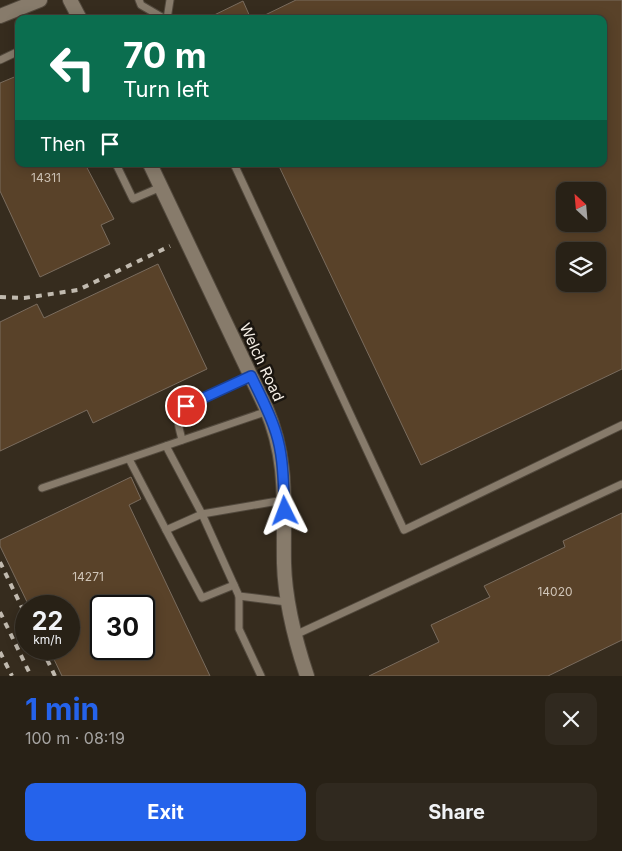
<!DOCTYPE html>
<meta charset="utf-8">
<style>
:root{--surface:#282116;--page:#30291f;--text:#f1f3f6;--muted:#a5a3a1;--line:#443e35;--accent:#2563eb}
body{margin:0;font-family:Inter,sans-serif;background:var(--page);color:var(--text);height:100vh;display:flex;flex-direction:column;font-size:19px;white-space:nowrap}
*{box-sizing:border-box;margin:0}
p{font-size:16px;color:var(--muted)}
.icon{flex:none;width:28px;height:28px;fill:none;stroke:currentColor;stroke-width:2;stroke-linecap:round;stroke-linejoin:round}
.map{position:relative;height:676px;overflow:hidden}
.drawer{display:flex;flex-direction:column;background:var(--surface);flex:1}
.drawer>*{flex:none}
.hud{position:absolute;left:15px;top:15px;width:592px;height:152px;border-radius:10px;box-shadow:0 2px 12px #0003,0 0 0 1px var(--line);background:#0b6e4f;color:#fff;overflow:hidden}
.needle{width:32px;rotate:334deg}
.fabs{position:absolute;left:556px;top:182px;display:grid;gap:10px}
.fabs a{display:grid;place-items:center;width:50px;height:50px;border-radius:10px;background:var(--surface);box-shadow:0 2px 12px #0003,0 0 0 1px var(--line);font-size:25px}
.speed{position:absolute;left:15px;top:595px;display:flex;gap:10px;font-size:25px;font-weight:700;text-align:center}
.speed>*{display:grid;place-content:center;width:65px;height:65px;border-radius:50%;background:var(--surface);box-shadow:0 2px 12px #0003,0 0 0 1px var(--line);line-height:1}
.speed small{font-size:12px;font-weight:400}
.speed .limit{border:2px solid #111;border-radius:8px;background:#fff;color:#111}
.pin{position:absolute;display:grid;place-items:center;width:42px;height:42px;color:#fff;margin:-21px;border:2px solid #fff;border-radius:50%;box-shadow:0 1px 5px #0007}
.me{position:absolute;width:55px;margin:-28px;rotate:357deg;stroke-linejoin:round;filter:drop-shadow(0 0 4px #0008)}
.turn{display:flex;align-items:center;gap:18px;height:105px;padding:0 25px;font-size:22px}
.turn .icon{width:65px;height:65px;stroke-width:2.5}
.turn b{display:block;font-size:35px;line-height:42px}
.then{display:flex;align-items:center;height:48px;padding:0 25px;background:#0003;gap:10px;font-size:19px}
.round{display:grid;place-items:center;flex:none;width:52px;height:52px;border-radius:10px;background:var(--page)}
.headline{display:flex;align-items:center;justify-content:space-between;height:85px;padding:0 25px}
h1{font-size:30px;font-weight:700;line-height:38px;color:var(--accent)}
.action{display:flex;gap:10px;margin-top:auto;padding:10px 25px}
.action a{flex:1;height:58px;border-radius:10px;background:var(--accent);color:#fff;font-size:20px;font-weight:700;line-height:58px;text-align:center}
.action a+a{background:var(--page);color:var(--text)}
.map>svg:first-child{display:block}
.building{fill:#594229;stroke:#7a6c5e;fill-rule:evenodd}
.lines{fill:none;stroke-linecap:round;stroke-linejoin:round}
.service-casing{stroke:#52493d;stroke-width:9}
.minor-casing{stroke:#52493d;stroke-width:16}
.service{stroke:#877b6b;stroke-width:7}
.minor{stroke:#877b6b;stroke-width:14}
.rail{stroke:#c1baaf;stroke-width:4;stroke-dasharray:6 6;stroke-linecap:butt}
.route-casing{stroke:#184099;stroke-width:12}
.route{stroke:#2563eb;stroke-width:9}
.labels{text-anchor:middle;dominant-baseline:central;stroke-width:5;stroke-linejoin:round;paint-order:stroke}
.number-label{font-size:12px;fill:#cfc4b7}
.street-label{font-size:15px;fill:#f6efe6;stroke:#1a150f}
</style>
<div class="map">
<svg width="622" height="676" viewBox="0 0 622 676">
<rect width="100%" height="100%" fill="#362c1e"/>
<g class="building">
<path d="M 296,0 L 622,0 L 622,369 L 421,465 L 278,164 L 604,164 L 604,19 L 264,19 L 263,16 ZM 565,191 L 598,191 L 598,224 L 565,224 ZM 565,251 L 598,251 L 598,284 L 565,284 Z"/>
<polygon points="243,1 251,19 206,19"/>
<polygon points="19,75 19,164 85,164 114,219 101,225 110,244 40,277 0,191 0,83"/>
<polygon points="158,264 207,369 93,423 87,410 0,451 0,322 37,304 44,318"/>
<path d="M 131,477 L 141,499 L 129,505 L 210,676 L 62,676 L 49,649 L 69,649 L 69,606 L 29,606 L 0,546 L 0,540 ZM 101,606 L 144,606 L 144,649 L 101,649 Z"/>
<polygon points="622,513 622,640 548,676 369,676 439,642 431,625 490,597 484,586 565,547 563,541"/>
</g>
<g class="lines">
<defs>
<g id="service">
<polyline points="139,0 141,5 165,19"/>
<polyline points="167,19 170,0"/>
<polyline points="0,60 19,51"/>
<polyline points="116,164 133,199 161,187"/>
<polyline points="234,164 404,530 622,425"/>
<path d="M 182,440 C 179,425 173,416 186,406 L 251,376"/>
<polyline points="129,459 166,530 202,514 166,446"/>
<polyline points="42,488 268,411"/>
<polyline points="284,500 202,514 239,596 287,602"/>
<polyline points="166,530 202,598 234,585"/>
<polyline points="239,596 239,629 261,676"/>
<polyline points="295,635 622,484"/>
</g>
<g id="minor">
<polyline points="70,0 80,19"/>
<polyline points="0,16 40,0"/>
<path d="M 150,164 L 266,408 C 289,461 283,507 284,563 C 285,602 295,640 307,676"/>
</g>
</defs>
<use href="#service" class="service-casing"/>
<use href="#minor" class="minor-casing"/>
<use href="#service" class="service"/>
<use href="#minor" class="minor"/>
<g class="rail">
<polyline points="0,297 24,298 78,290 170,246"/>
<polyline points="0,562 26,616"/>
<polyline points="0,612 31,676"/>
<polyline points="42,649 55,676"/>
<polyline points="0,652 12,676"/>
</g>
</g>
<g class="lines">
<defs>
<path id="route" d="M 186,406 L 251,376 C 260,395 270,413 276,433 C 284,458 283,485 285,511"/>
</defs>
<use href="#route" class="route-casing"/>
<use href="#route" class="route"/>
</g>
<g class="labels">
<g class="number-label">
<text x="46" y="177">14311</text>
<text x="88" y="576">14271</text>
<text x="555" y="591">14020</text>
</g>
<g class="street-label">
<text transform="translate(262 362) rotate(65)">Welch Road</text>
</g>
</g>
</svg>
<div class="fabs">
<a><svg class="needle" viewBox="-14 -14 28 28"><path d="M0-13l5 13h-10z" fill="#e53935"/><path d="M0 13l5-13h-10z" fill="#a5a3a1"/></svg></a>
<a><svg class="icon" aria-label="layers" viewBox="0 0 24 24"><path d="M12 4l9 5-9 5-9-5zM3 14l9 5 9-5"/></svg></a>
</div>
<div class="speed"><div>22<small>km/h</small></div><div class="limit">30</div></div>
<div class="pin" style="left:186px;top:406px;background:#d93025"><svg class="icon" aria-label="arrive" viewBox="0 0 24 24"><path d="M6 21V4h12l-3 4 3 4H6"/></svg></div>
<svg class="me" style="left:285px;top:511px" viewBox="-20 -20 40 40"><path d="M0-17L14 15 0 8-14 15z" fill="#2563eb" stroke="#fff" stroke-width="4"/></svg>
<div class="hud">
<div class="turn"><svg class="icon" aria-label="left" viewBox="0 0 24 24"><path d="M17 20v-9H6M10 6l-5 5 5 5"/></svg><div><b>70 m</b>Turn left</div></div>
<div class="then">Then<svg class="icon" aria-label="arrive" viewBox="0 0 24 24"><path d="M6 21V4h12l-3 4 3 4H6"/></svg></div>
</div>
</div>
<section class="drawer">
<div class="headline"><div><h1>1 min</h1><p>100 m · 08:19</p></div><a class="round"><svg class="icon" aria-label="close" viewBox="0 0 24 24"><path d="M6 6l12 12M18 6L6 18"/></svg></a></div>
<div class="action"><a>Exit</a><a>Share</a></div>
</section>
